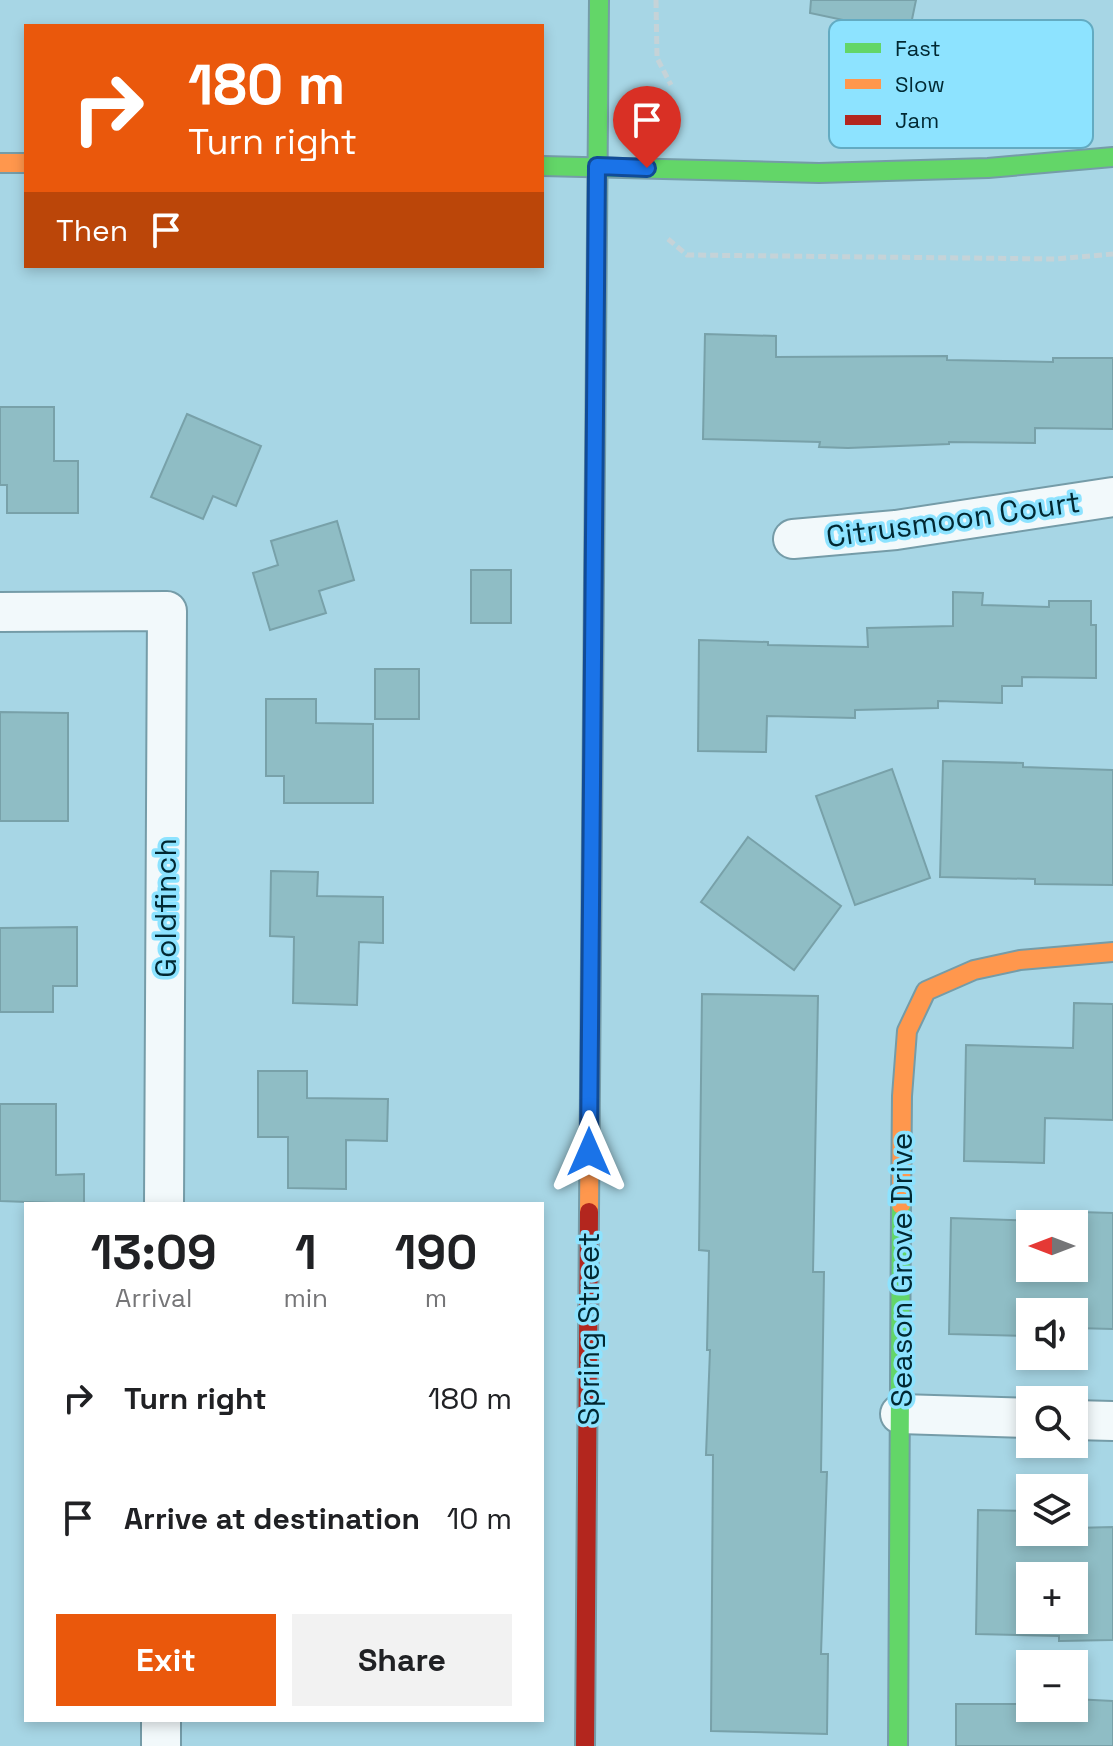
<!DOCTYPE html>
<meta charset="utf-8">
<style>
:root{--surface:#fff;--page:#f2f2f2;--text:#202124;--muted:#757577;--accent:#ea580c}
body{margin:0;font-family:"Space Grotesk",sans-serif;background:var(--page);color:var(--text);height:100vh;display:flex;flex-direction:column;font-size:30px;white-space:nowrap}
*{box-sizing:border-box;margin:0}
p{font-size:26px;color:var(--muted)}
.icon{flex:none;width:44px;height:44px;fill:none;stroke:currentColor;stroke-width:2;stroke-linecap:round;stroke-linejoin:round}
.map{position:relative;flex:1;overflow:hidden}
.details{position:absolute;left:24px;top:1202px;width:520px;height:520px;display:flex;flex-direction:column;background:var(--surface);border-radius:0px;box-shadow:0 4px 12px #0003}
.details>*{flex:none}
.banner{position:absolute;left:24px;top:24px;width:520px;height:244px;border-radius:0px;box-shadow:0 4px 12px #0003;background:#ea580c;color:#fff;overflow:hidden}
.needle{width:52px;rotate:270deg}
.buttons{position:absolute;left:1016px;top:1210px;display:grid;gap:16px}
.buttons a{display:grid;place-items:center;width:72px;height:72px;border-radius:0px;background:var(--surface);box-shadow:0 4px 12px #0003;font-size:40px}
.pin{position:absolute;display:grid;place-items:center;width:68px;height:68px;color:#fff;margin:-82px -34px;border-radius:50% 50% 50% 0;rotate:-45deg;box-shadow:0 0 8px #0007}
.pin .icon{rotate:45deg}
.me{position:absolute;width:88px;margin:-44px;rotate:0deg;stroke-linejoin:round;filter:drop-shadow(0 0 6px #0008)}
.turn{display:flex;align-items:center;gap:28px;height:168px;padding:0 32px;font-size:36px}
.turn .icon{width:104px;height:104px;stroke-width:2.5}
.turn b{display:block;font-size:56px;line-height:68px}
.then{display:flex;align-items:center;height:76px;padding:0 32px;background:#0003;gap:16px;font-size:30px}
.eta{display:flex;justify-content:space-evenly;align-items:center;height:136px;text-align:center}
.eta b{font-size:48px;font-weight:700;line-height:56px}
.button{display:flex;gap:16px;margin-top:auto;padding:16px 32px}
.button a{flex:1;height:92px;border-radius:0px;background:var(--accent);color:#fff;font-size:32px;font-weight:700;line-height:92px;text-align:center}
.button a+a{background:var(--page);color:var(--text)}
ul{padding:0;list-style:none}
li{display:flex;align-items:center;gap:24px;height:120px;padding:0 32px}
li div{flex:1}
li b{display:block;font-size:30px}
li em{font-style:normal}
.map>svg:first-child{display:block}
.building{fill:#8fbdc5;stroke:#78a1a9;stroke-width:2;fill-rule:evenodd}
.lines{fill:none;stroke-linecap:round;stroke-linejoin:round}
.street-casing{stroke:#759ca8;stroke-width:42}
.fast-casing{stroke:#759ca8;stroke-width:22}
.slow-casing{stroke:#759ca8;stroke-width:22}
.jam-casing{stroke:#759ca8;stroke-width:22}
.path{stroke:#c5d3d8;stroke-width:5;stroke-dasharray:8 4;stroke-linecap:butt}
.street{stroke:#f2f9fb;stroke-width:38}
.fast{stroke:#63d668;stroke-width:18}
.slow{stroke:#ff974d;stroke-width:18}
.jam{stroke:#b3261e;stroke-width:18}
.route-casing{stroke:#114b97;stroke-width:20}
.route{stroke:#1a73e8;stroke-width:14}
.labels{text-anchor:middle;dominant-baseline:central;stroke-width:7;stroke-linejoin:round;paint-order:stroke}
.street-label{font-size:30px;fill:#012832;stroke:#8de3ff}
.key{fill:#8de3ff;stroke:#63abc2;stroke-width:2}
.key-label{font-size:22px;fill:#012832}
</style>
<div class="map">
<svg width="1113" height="1746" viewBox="0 0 1113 1746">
<rect width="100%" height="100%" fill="#a7d6e5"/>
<g class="building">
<polygon points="811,0 916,0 909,34 810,13"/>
<polygon points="705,334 776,336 776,357 947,356 947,360 1053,362 1053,358 1113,358 1113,429 1035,428 1035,443 949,442 949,444 848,448 819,447 820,442 703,439"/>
<polygon points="0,407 54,407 54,461 78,461 78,513 7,513 7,485 0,485"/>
<polygon points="187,414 261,446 236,506 213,496 203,519 151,497"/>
<polygon points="337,521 354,580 319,591 326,613 270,630 253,573 278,565 271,541"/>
<rect x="471" y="570" width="40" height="53"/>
<polygon points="953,592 983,593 982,605 1049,607 1049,601 1091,601 1091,625 1096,625 1096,678 1022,677 1022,686 1002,686 1002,703 938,701 938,708 855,710 855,718 767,716 766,752 698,751 699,640 768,642 768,645 868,647 867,628 953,626"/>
<rect x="375" y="669" width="44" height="50"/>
<polygon points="266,699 316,699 316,723 373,724 373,803 284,803 284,776 266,776"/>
<polygon points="0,712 68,713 68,821 0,821"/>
<polygon points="943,761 1023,763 1023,767 1113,770 1113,885 1035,884 1035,879 940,877"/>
<polygon points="892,769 930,878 855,905 816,796"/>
<polygon points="748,837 841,906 794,970 701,902"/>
<polygon points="271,871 318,872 317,896 383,897 383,943 359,942 357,1005 293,1003 294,937 270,936"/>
<polygon points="77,927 77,986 53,986 53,1012 0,1012 0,928"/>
<polygon points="702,994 818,996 813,1272 824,1272 821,1472 827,1472 821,1654 828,1654 827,1734 711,1731 713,1455 706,1455 710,1350 707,1350 709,1251 699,1250"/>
<polygon points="1074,1003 1113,1004 1113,1120 1045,1118 1044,1163 964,1161 966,1045 1073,1048"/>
<polygon points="258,1071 307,1071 307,1098 388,1099 387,1141 346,1140 346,1189 288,1188 288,1137 258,1137"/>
<polygon points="0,1104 56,1104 56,1175 84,1174 84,1204 0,1201"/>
<path d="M 1045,1211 L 1113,1213 L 1113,1329 L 1074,1328 L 1074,1312 L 1030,1312 L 1028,1336 L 949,1334 L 951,1218 L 1045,1221 ZM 1030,1224 L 1074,1224 L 1074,1268 L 1030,1268 Z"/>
<path d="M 978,1510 L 1030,1511 L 1030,1532 L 1074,1532 L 1074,1528 L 1113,1527 L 1113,1640 L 1059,1641 L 1059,1636 L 976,1634 ZM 1030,1576 L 1074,1576 L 1074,1620 L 1030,1620 Z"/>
<polygon points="1074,1699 1113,1701 1113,1746 956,1746 956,1704 1030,1704 1030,1708 1074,1708"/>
</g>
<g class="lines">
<defs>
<g id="street">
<polyline points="793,539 896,530 1113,497"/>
<polyline points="0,612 167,611 164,1204"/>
<polyline points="900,1414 1030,1418"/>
<polyline points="1074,1420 1113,1421"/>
<polyline points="161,1746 161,1720"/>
</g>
<g id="fast">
<polyline points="542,166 819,173 988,168 1113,157"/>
<polyline points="594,580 599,0"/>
<polyline points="898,1746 901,1205"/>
</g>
<g id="slow">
<polyline points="0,163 26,163"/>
<polyline points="901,1205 902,1096 907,1031 926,991 974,970 1020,960 1113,952"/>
<polyline points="589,1212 594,580"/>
</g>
<polyline id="jam" points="585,1746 589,1212"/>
</defs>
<use href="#street" class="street-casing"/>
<use href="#fast" class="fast-casing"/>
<use href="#slow" class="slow-casing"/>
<use href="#jam" class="jam-casing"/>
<g class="path">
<polyline points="656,0 657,58 671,85"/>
<polyline points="668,239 687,255 1056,259 1113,254"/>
</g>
<use href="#street" class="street"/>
<use href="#fast" class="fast"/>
<use href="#slow" class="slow"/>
<use href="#jam" class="jam"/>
</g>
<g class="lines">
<defs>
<polyline id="route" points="589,1152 597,166 647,168"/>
</defs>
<use href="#route" class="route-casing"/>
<use href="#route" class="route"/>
</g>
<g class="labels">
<g class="street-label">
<text transform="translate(953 519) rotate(-8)">Citrusmoon Court</text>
<text transform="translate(165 908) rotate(-90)">Goldfinch</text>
<text transform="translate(901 1270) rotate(-90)">Season Grove Drive</text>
<text transform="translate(588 1329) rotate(-90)">Spring Street</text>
</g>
</g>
<rect x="829" y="20" width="264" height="128" rx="12" class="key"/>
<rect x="845" y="43" width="36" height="10" fill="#63d668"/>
<rect x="845" y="79" width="36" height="10" fill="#ff974d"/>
<rect x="845" y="115" width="36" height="10" fill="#b3261e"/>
<g class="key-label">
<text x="895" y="56">Fast</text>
<text x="895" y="92">Slow</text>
<text x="895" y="128">Jam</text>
</g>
</svg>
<div class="buttons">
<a><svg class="needle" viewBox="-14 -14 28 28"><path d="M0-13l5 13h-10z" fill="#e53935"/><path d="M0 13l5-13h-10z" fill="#757577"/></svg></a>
<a><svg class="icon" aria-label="sound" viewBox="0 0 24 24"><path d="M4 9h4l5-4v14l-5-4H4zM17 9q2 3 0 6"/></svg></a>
<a><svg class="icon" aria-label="search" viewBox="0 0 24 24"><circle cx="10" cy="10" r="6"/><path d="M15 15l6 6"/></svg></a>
<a><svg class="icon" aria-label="layers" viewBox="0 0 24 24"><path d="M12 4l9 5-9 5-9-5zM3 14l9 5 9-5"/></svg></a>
<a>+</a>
<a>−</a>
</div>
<div class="pin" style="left:647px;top:168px;background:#d93025"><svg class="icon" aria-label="arrive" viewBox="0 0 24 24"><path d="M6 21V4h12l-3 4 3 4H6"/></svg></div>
<svg class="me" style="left:589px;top:1152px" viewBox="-20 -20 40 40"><path d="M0-17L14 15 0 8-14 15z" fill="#1a73e8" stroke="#fff" stroke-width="4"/></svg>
<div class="banner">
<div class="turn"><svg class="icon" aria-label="right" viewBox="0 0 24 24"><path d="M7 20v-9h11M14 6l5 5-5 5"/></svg><div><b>180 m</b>Turn right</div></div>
<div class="then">Then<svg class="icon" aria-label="arrive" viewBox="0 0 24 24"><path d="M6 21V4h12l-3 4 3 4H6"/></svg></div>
</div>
<section class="details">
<div class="eta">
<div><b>13:09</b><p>Arrival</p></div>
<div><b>1</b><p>min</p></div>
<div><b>190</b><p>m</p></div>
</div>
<ul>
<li><svg class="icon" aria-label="right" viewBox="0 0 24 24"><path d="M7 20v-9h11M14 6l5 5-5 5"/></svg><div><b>Turn right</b></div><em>180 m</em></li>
<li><svg class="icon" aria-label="arrive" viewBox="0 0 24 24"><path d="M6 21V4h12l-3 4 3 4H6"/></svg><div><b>Arrive at destination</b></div><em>10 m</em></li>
</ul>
<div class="button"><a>Exit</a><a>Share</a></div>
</section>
</div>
